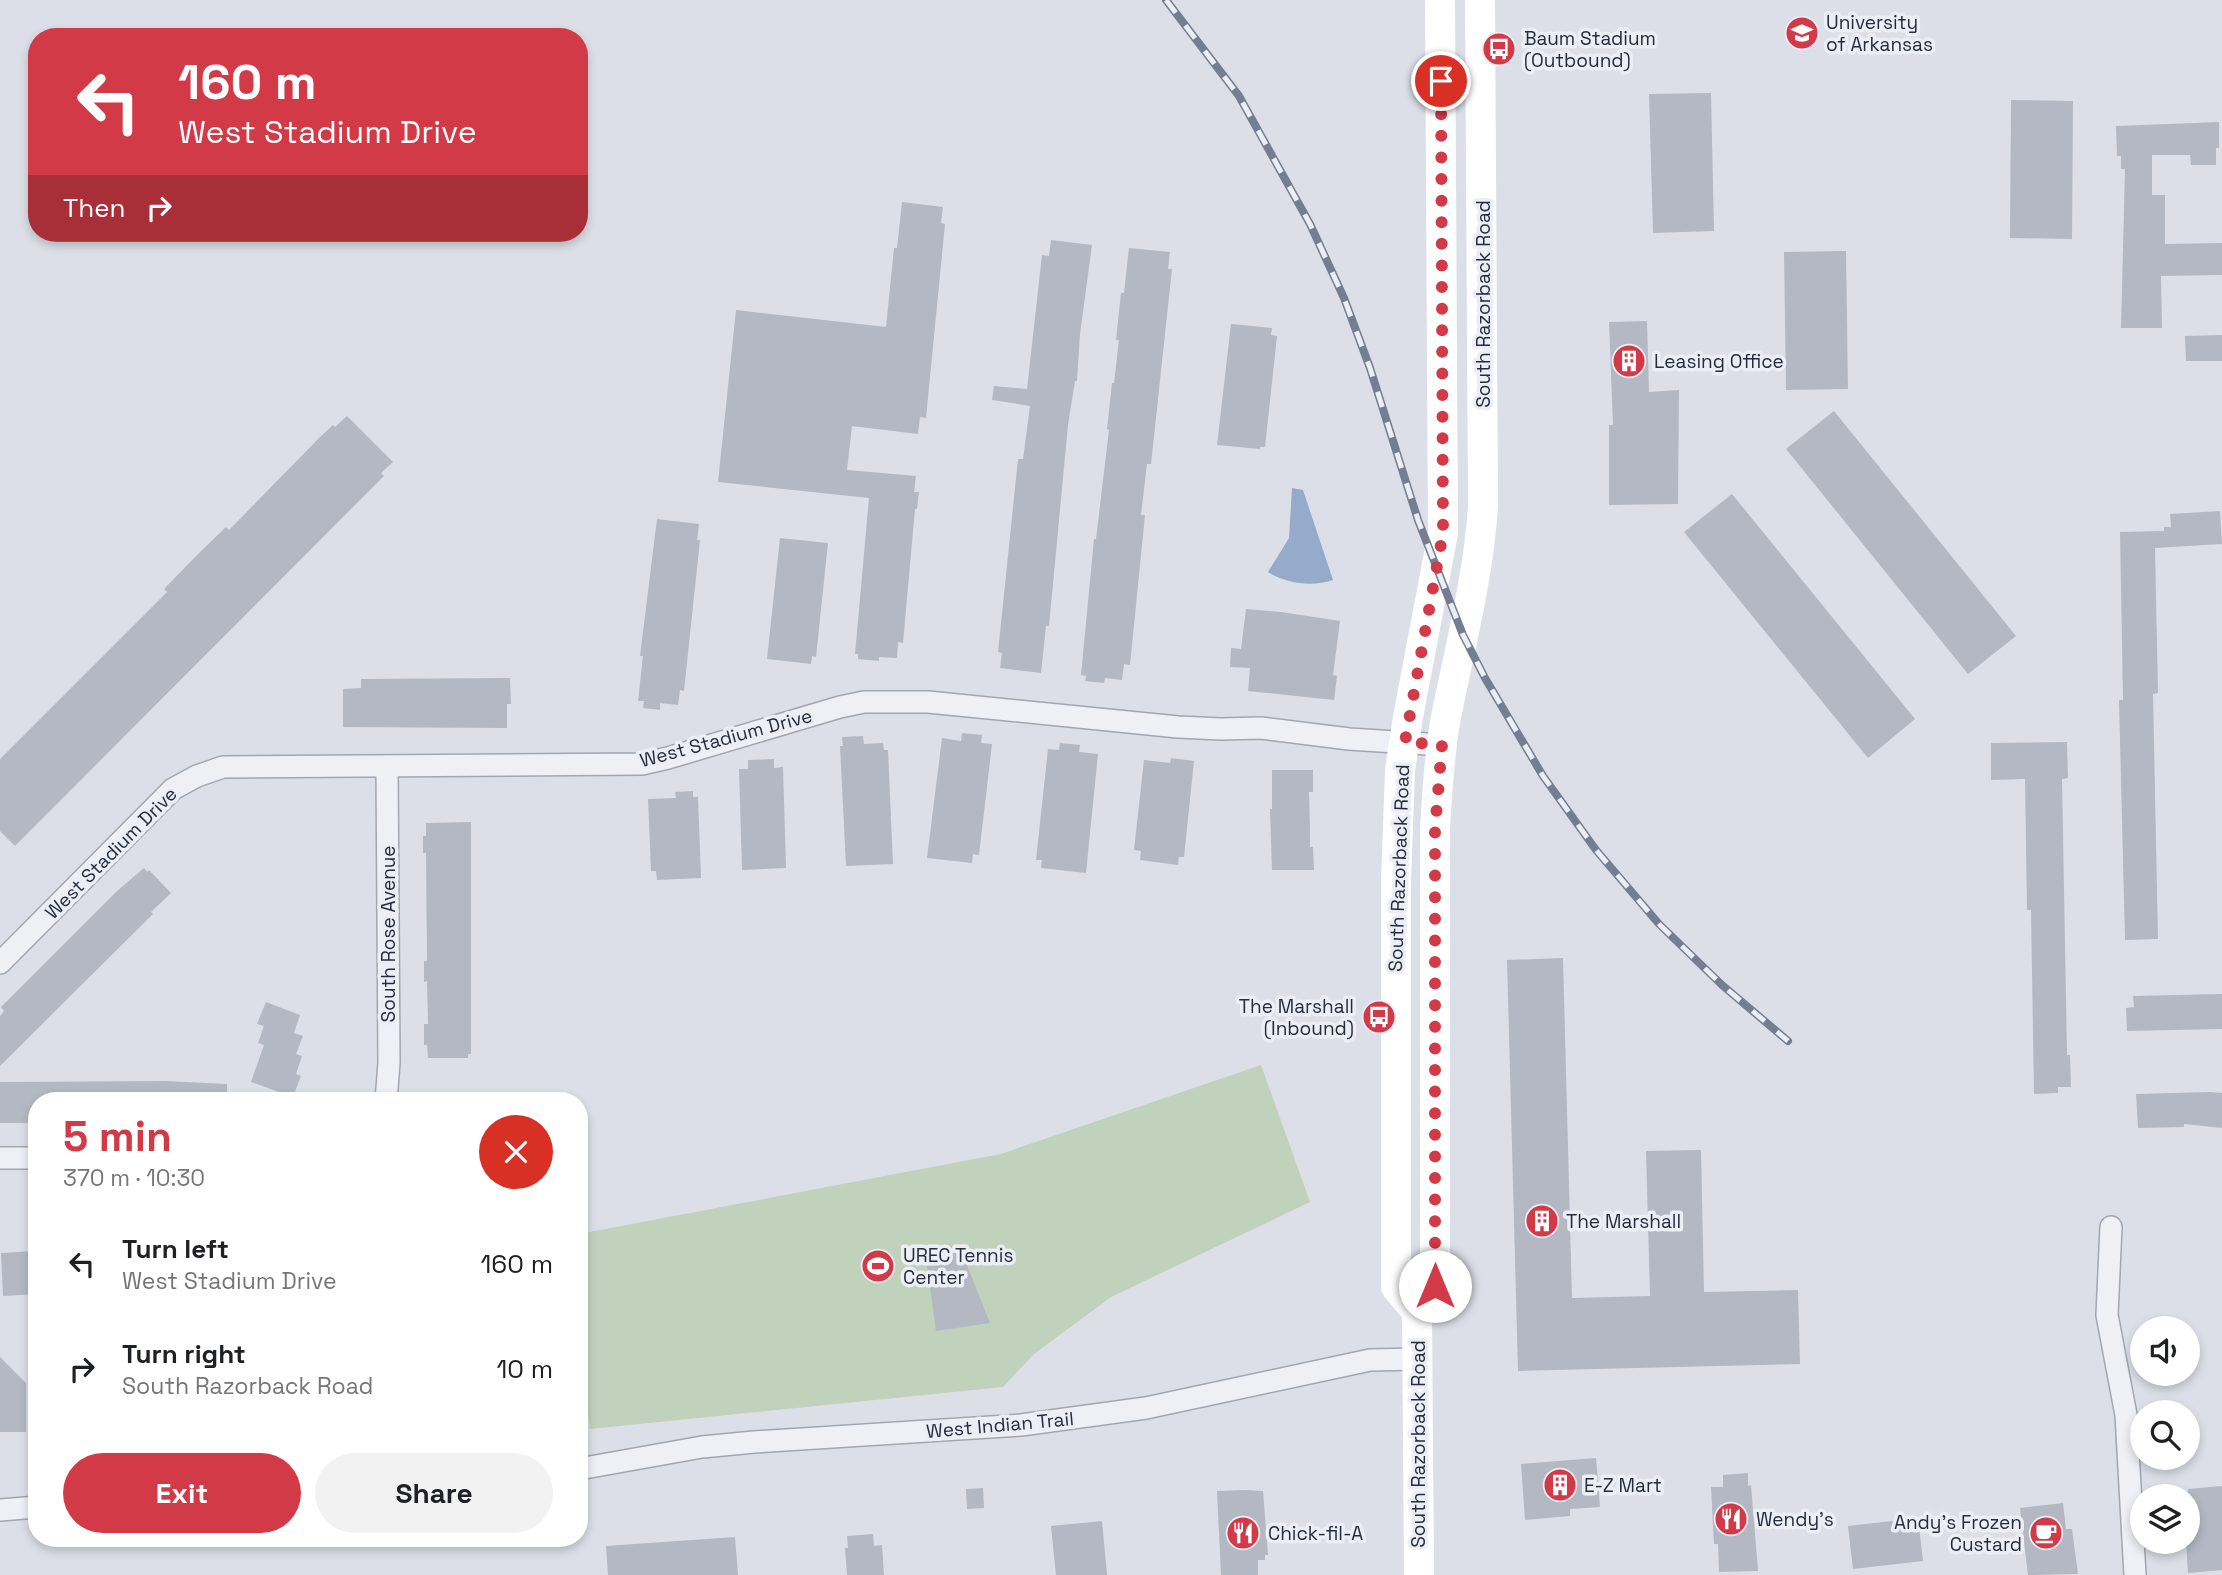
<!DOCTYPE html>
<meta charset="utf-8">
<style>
:root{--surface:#fff;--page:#f2f2f2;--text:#202124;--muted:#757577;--accent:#d23a47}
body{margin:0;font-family:"Space Grotesk",sans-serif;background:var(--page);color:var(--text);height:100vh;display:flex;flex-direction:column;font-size:26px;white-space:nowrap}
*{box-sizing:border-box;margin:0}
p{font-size:23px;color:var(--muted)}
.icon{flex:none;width:38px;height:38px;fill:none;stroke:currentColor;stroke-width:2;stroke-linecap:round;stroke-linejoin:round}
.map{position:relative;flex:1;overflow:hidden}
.details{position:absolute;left:28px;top:1092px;width:560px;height:455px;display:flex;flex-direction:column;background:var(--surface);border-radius:28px;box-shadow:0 4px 10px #0003}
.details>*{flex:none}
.hud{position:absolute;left:28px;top:28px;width:560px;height:214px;border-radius:28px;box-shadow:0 4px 10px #0003;background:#d23a47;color:#fff;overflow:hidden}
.buttons{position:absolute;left:2130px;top:1316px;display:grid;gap:14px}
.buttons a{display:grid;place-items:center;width:70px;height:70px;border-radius:50%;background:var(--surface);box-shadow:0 4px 10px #0003;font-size:35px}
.pin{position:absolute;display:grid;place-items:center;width:60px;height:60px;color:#fff;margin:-30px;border:4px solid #fff;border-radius:50%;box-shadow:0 2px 7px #0007}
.me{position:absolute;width:77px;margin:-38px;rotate:0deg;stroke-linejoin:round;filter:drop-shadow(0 0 5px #0008)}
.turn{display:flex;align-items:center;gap:24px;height:147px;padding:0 35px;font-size:32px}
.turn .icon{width:91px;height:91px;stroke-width:2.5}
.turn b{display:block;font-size:49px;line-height:60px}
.then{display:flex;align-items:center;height:66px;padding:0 35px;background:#0003;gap:14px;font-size:26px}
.round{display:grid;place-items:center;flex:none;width:74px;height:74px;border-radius:37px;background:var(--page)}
.overview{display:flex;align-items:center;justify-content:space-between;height:119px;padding:0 35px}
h1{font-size:42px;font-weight:700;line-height:52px;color:var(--accent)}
.cta{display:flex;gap:14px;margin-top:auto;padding:14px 35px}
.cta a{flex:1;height:80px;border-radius:42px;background:var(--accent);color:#fff;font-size:28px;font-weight:700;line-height:80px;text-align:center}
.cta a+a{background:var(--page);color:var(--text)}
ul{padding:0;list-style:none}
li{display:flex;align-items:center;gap:21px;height:105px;padding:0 35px}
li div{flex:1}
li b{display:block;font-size:26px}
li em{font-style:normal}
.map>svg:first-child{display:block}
.green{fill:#c0d1bc}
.water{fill:#95abc9}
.building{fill:#b3b8c3}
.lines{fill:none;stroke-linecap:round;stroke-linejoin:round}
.minor-casing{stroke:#a1a6b1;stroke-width:24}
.minor{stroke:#eef0f5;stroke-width:21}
.secondary{stroke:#fff;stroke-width:30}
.rail-casing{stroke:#757d91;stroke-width:8}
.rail{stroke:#ebeef4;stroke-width:5;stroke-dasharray:16;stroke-linecap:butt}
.route{stroke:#d23a47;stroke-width:12;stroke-dasharray:0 21.6}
.labels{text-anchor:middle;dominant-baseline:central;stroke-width:7;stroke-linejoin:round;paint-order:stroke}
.poi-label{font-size:19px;fill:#252c3d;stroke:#ebeef4;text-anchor:start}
.street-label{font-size:19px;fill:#252c3d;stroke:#ebeef4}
</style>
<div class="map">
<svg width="2222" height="1575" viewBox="0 0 2222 1575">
<rect width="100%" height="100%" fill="#dcdfe7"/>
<polygon class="green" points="1261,1065 1310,1202 1111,1297 1034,1354 1003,1387 590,1429 579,1343 579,1234 1001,1154"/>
<path class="water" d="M 1292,488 L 1303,490 L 1333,580 C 1312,587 1287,584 1268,572 L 1289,538 Z"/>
<g class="building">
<polygon points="1711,93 1714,231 1653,233 1649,94"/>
<polygon points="2011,100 2073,101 2072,239 2010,238"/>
<polygon points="2219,122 2219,148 2216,148 2216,165 2191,165 2190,155 2152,155 2152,195 2165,195 2165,244 2222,243 2222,275 2161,276 2162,328 2121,328 2125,169 2121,169 2121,156 2117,156 2116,126"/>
<polygon points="902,202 943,207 941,223 945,224 926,418 920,417 918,434 852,426 847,470 916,476 914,492 919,492 917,509 915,509 903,643 898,642 897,658 879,657 879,661 858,659 858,654 855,654 869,498 718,482 736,310 886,327 894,248 897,248"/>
<polygon points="1051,240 1092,245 1080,334 1077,381 1075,381 1068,425 1049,626 1046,626 1041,673 1000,668 1002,653 998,652 1018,459 1023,459 1030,406 992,400 994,386 1027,389 1042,255 1049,256"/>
<polygon points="1129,248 1170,252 1168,269 1172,269 1151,464 1147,464 1141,515 1145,515 1130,665 1124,664 1122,680 1105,678 1104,683 1085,681 1086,676 1081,675 1094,539 1096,539 1109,430 1107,429 1112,383 1114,383 1119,340 1116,340 1121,293 1124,293"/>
<polygon points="1846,251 1848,389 1786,390 1784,252"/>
<polygon points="1647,321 1649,392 1679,390 1678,504 1609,505 1609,425 1613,425 1609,322"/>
<polygon points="1231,324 1272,328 1271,335 1277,336 1265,447 1260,447 1260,449 1217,445"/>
<polygon points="2222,335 2222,361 2186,361 2185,336"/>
<polygon points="1834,411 2016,636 1968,674 1786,449"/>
<polygon points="347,416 393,462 381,473 384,476 15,846 0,831 0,759 167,592 164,589 198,554 226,527 229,530 319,438 333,425 335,427"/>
<polygon points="1732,494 1915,719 1868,758 1684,532"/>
<polygon points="2220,511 2222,544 2155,548 2158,693 2153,694 2158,939 2125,940 2119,700 2123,700 2120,532 2164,531 2164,527 2171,527 2170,514"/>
<polygon points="657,519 699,524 697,540 700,540 684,691 680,690 678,705 660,703 660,710 643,708 644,701 638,701 643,656 640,656"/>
<polygon points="780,538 828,543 816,657 812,656 811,664 767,659"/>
<polygon points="1246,609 1281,612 1340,621 1333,675 1337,676 1334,700 1248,691 1250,668 1230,667 1231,648 1241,649"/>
<polygon points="510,678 511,704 507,704 507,728 343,727 343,689 361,688 361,679"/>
<polygon points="962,733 982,735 981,743 992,744 979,855 973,854 972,863 927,858 942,738 961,741"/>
<polygon points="863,736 864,744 883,743 884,750 888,750 893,864 846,866 840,746 843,746 842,737"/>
<polygon points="2067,742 2068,778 2062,779 2067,1055 2070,1055 2071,1087 2058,1087 2058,1093 2034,1094 2031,910 2027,910 2025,779 1991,780 1991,743"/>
<polygon points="1060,743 1080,745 1079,752 1098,754 1086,873 1041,868 1042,860 1036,860 1048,749 1059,750"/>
<polygon points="1171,758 1194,761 1184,857 1179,857 1178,865 1140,860 1141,851 1134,850 1144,760 1170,763"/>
<polygon points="774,759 774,768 783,767 786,868 742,870 739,769 748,769 748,760"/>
<polygon points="1272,770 1313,770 1313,792 1309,792 1310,828 1310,847 1313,847 1314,870 1272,870 1270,809 1272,809"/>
<polygon points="693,791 693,797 698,797 701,878 657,880 656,871 651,871 648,799 676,798 675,792"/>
<polygon points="471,822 471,1054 468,1054 468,1058 428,1058 427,1045 424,1045 424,1024 428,1024 427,981 424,982 424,961 427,961 426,853 423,853 423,836 426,836 426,823"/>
<polygon points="144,868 147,872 149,870 171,893 151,912 153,914 0,1066 0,1016 4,1011 1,1007 116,892"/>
<polygon points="1563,958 1572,1298 1650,1296 1646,1151 1701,1150 1704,1292 1798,1290 1800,1364 1518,1371 1507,960"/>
<polygon points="2222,994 2222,1029 2127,1031 2126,1008 2134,1007 2133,996"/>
<polygon points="266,1002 300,1015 294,1033 303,1036 296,1054 302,1056 296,1074 301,1076 293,1097 251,1082 264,1045 258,1043 264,1026 257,1024"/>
<polygon points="166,1081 227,1084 227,1101 37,1101 37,1123 0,1123 0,1082"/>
<polygon points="2210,1092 2222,1093 2222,1128 2184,1124 2184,1127 2138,1128 2136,1094"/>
<polygon points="959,1245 990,1323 936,1331 925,1250"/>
<polygon points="36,1251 37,1294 3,1296 1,1253"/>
<polygon points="0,1357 26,1383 26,1432 0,1432"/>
<polygon points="1596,1458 1600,1507 1570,1509 1570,1516 1525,1520 1521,1464"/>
<polygon points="1748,1473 1748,1486 1751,1485 1758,1571 1719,1572 1718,1544 1714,1544 1711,1487 1723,1487 1723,1475"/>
<polygon points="2222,1486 2222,1570 2188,1573 2186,1542 2188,1542 2188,1489"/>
<polygon points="983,1488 984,1508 967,1509 966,1489"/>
<polygon points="1246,1490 1263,1491 1268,1555 1265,1555 1265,1560 1258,1560 1258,1575 1221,1575 1217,1491"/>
<polygon points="2063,1503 2066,1529 2072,1529 2078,1574 2028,1575 2020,1508"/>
<polygon points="1918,1518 1923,1561 1853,1569 1848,1526"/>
<polygon points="1102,1521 1107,1575 1056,1575 1051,1526"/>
<polygon points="873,1534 874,1546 882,1545 884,1575 847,1575 845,1548 848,1548 847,1536"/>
<polygon points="735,1537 738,1575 608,1575 606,1546"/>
</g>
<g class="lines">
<defs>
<g id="minor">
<polyline points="0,963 173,789 197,776 223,767 642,764 668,758 840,707 864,702 928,702 1178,727 1221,729 1261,728 1349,739 1442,745"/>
<polyline points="386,1101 389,1063 387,767"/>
<polyline points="0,1158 37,1158"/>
<polyline points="2111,1227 2107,1315 2126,1415 2135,1575"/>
<polyline points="579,1469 702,1447 754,1442 1021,1425 1146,1408 1370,1360 1417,1359"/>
<polyline points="0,1510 37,1507"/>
</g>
</defs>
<use href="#minor" class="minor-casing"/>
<use href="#minor" class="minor"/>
<g class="secondary">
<polyline points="1417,1312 1396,1287 1396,881 1400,770 1408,717 1443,533 1440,0"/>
<path d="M 1419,1575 L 1417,1312 L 1435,1286 L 1435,829 C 1437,793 1439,758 1445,722 C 1459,651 1478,580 1483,507 L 1480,0"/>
</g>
<defs>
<polyline id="rail" points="1166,0 1239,96 1310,224 1344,298 1370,368 1418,520 1463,635 1485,678 1543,776 1596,850 1659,924 1722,985 1788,1041"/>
</defs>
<use href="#rail" class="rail-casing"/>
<use href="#rail" class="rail"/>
</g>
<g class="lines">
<polyline class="route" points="1435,1286 1435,829 1442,745 1405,742 1443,533 1441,81"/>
</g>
<defs>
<symbol id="university-disc" viewBox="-11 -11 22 22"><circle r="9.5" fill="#d23a47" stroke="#ebeef4"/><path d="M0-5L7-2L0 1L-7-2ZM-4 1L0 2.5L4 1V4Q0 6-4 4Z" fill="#fff"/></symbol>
<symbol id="bus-disc" viewBox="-11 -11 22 22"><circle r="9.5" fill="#d23a47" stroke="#ebeef4"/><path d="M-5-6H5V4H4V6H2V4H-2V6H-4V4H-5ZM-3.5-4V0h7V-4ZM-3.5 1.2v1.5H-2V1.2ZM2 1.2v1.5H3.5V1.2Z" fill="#fff"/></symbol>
<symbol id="building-disc" viewBox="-11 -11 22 22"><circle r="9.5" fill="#d23a47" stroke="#ebeef4"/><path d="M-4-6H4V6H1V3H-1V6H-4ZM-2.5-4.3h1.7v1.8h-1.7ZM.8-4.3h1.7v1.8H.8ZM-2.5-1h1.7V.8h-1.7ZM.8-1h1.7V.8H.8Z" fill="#fff"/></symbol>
<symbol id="stadium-disc" viewBox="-11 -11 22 22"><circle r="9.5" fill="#d23a47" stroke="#ebeef4"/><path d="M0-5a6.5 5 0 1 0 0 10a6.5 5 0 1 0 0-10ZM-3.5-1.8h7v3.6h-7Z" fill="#fff"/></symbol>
<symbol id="restaurant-disc" viewBox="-11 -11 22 22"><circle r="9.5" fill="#d23a47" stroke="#ebeef4"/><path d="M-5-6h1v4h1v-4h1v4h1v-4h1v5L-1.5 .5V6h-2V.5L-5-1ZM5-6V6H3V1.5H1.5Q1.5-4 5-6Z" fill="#fff"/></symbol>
<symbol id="cafe-disc" viewBox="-11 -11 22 22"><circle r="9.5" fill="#d23a47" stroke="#ebeef4"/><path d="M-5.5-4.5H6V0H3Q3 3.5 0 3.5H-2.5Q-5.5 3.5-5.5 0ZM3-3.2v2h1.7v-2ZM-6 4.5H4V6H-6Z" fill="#fff"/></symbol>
</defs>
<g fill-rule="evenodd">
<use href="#university-disc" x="1783" y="14" width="38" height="38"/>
<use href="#bus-disc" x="1480" y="30" width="38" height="38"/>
<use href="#building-disc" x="1610" y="342" width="38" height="38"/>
<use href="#bus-disc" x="1360" y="998" width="38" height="38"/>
<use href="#building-disc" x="1523" y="1202" width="38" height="38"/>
<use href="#stadium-disc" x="859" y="1247" width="38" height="38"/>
<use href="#building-disc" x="1541" y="1466" width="38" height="38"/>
<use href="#restaurant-disc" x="1712" y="1500" width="38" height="38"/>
<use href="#restaurant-disc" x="1224" y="1514" width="38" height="38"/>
<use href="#cafe-disc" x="2027" y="1514" width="38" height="38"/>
</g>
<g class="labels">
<g class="poi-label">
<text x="1826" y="22">University<tspan x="1826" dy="22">of Arkansas</tspan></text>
<text x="1524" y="38">Baum Stadium<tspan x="1524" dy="22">(Outbound)</tspan></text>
<text x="1654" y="361">Leasing Office</text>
<text x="1354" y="1006" text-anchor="end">The Marshall<tspan x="1354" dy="22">(Inbound)</tspan></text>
<text x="1566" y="1221">The Marshall</text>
<text x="903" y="1255">UREC Tennis<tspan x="903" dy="22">Center</tspan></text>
<text x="1584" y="1485">E-Z Mart</text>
<text x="1756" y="1519">Wendy's</text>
<text x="2022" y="1522" text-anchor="end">Andy's Frozen<tspan x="2022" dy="22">Custard</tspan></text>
<text x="1268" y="1533">Chick-fil-A</text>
</g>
<g class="street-label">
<text transform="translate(1483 304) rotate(-90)">South Razorback Road</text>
<text transform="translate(726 738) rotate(-15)">West Stadium Drive</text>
<text transform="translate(111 853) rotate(-45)">West Stadium Drive</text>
<text transform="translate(1399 868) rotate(-88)">South Razorback Road</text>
<text transform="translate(388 934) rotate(-90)">South Rose Avenue</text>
<text transform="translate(1000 1425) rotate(-5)">West Indian Trail</text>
<text transform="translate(1418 1444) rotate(-90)">South Razorback Road</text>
</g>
</g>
</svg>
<div class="buttons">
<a><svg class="icon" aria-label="sound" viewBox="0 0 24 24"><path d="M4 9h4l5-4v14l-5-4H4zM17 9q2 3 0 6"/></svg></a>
<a><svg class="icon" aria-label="search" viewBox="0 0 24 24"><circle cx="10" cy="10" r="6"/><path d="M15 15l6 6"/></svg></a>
<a><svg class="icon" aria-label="layers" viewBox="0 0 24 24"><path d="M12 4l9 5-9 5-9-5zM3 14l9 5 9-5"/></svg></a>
</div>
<div class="pin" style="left:1441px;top:81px;background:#d93025"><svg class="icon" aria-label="arrive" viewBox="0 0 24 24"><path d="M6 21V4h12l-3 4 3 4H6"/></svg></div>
<svg class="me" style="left:1435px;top:1286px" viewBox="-20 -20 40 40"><circle r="19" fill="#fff"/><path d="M0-13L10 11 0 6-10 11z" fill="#d23a47"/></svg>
<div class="hud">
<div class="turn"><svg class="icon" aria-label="left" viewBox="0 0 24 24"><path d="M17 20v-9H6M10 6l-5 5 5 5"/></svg><div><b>160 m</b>West Stadium Drive</div></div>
<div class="then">Then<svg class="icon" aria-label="right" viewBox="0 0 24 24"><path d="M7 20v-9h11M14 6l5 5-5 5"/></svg></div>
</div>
<section class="details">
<div class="overview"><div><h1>5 min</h1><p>370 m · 10:30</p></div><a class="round" style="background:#d93025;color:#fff"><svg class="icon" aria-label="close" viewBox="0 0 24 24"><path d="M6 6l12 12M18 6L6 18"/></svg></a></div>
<ul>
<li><svg class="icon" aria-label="left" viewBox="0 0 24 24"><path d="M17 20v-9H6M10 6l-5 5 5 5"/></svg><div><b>Turn left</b><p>West Stadium Drive</p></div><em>160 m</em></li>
<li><svg class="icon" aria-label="right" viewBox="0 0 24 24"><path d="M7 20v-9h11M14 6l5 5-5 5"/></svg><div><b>Turn right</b><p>South Razorback Road</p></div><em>10 m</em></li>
</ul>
<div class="cta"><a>Exit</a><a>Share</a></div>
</section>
</div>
